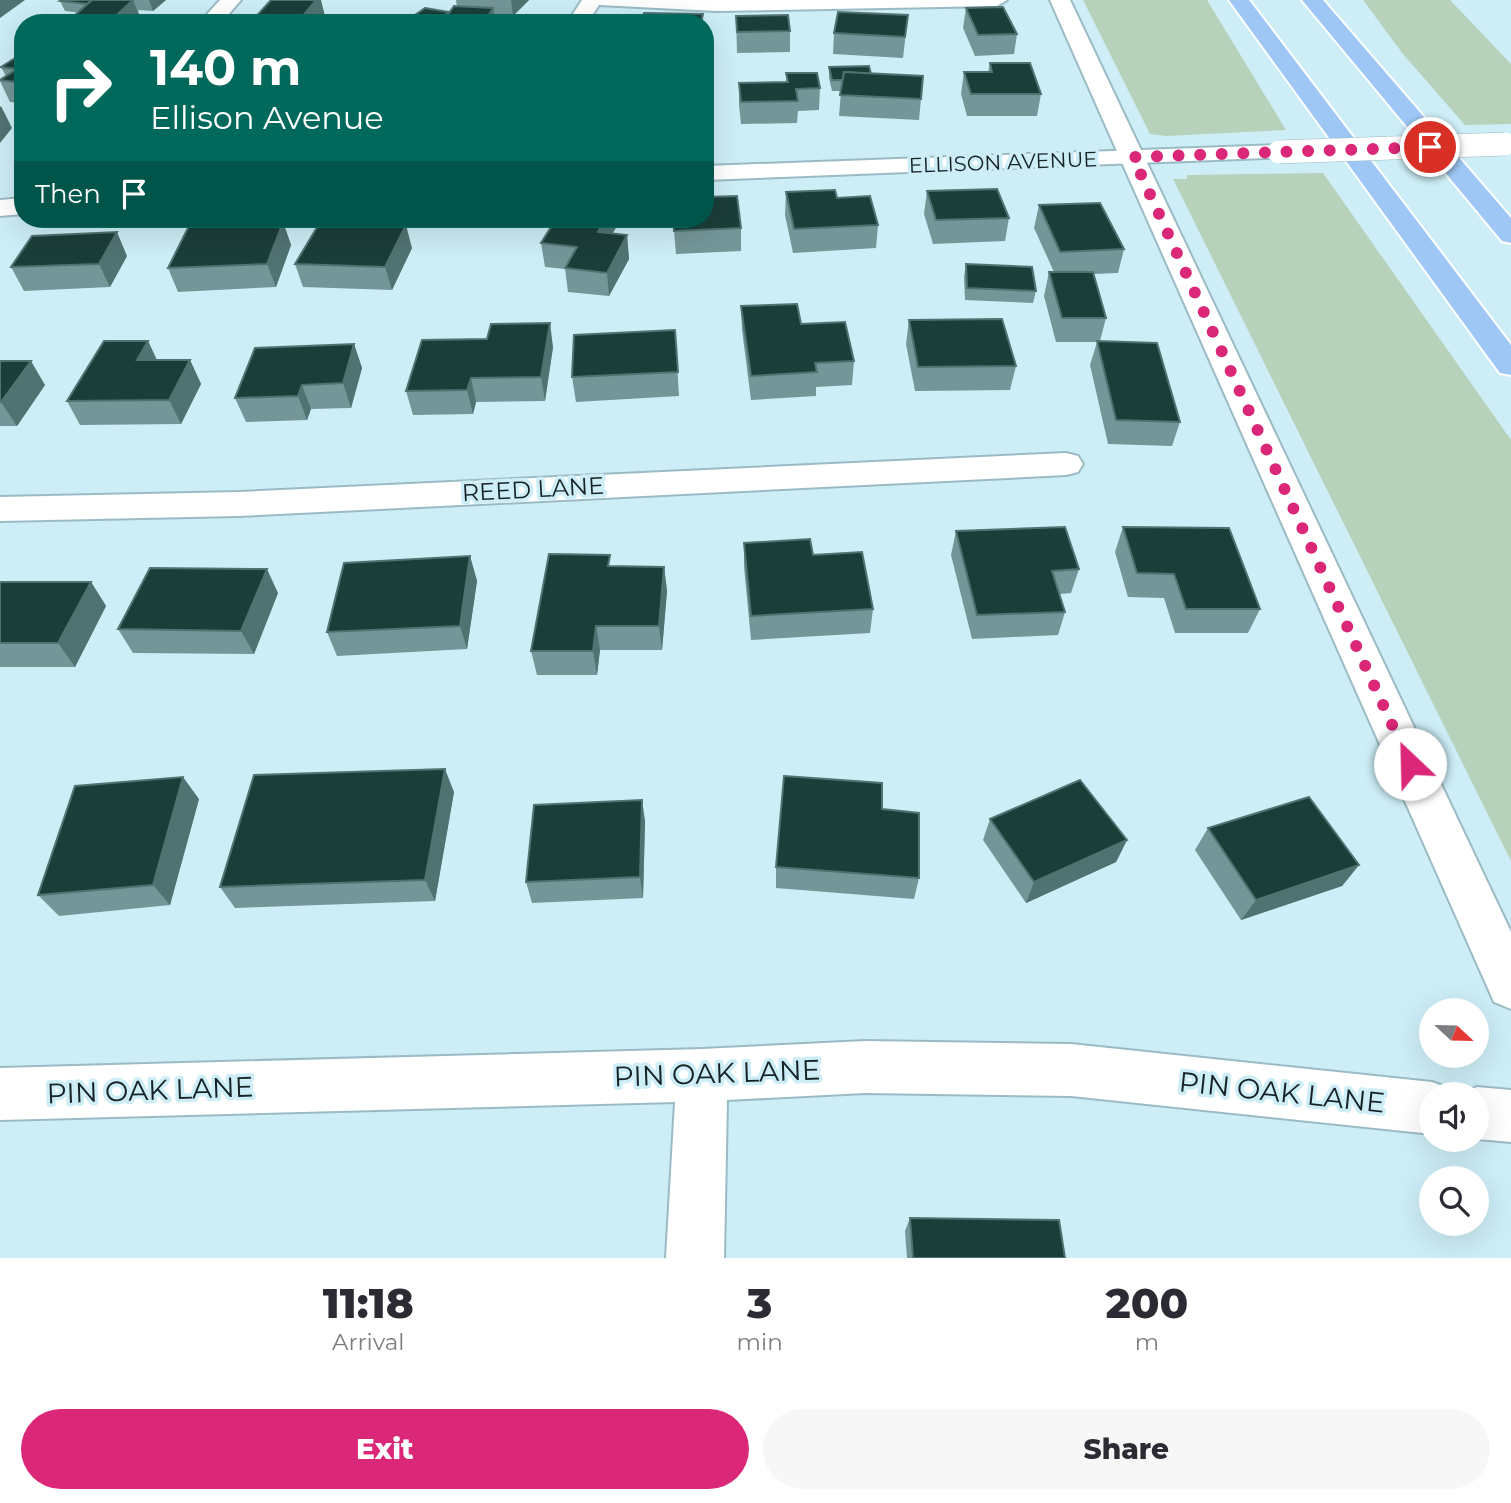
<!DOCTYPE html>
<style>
:root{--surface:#fff;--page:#f7f7f7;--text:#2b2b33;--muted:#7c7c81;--accent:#db2777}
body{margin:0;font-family:Montserrat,sans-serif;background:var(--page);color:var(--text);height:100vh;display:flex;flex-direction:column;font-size:26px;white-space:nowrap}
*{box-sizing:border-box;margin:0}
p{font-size:23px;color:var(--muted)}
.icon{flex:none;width:38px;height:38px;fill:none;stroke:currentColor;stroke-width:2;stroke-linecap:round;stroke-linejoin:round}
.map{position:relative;height:1258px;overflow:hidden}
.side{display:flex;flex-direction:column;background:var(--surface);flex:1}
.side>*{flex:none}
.top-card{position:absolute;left:14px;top:14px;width:700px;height:214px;border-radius:28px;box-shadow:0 7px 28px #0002;background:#00695c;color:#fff;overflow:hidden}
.needle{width:46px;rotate:112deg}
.controls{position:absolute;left:1419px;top:998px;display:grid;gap:14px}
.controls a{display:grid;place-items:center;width:70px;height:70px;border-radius:50%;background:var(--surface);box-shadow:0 7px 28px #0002;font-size:35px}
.pin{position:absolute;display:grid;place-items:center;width:60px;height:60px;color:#fff;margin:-30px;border:4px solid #fff;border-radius:50%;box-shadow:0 2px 7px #0007}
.me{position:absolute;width:77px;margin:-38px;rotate:336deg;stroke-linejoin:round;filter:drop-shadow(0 0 5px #0008)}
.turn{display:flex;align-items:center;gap:24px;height:147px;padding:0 21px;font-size:32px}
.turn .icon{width:91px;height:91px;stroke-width:2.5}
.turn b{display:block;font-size:49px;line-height:60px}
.then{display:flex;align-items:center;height:66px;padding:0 21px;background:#0003;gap:14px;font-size:26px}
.eta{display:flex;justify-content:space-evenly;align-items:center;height:119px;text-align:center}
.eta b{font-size:42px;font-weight:800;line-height:49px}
.primary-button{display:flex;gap:14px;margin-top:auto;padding:14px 21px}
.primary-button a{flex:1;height:80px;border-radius:42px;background:var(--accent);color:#fff;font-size:28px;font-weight:800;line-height:80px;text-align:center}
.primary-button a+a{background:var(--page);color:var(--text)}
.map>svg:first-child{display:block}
.green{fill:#b7d1ba}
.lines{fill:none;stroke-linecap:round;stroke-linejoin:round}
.street-casing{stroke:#9bbbc4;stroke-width:4}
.secondary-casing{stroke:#9bbbc4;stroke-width:4}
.highway-casing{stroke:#fff;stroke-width:4}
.street{fill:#fff;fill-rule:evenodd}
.secondary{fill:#fff;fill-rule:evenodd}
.highway{fill:#9ec7f5;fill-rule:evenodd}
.secondary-bridge-casing{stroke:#9bbbc4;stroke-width:24;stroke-linecap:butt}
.secondary-bridge{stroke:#fff;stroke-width:23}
.wall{fill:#749698}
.shaded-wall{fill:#507372}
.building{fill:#1b3e39;stroke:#507372;stroke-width:2}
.route{stroke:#db2777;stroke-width:12;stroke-dasharray:0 21.6}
.labels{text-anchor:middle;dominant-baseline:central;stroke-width:7;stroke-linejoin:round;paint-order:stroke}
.far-street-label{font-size:21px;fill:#162226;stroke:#cdeef7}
.street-label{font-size:24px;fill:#162226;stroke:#cdeef7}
.near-street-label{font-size:28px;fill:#162226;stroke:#cdeef7}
</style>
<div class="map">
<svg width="1511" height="1258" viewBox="0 0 1511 1258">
<rect width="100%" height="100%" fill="#cdeef7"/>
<g class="green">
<polygon points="1083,0 1207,0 1286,130 1166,136 1150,134"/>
<polygon points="1363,0 1450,0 1511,64 1511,124 1465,125 1403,54"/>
<polygon points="1323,173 1511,440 1511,861 1173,179 1187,179 1187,175"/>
</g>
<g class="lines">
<defs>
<g id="street">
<polygon points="220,0 241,0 221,23 199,23"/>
<polygon points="582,0 1007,0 997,6 716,11 599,5 587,23 567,23"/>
<polygon points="1050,0 1070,0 1511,932 1511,1009 1494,1002"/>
<polygon points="1066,453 1078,456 1083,464 1078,472 1066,475 239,516 0,521 0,497 239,492"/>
<polygon points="865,1041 1071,1044 1432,1082 1451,1089 1452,1094 1432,1094 1432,1134 1071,1096 865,1093 727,1100 724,1258 666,1258 675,1102 0,1120 0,1068 702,1049"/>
<polygon points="1477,1087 1511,1090 1511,1142 1477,1139 1477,1094 1460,1094"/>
</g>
<g id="secondary">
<polygon points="1279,145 1288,147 1291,152 1288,157 705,180 705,166"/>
<polygon points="23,198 23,214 0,216 0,200"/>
</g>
<g id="highway">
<polygon points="1229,0 1249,0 1511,345 1511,375 1500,373"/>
<polygon points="1302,0 1323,0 1511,218 1511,243 1502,241"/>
</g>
</defs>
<use href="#street" class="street-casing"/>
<use href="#secondary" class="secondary-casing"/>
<use href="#highway" class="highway-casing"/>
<use href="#street" class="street"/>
<use href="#secondary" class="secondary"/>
<use href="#highway" class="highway"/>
<defs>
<polyline id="secondary-bridge" points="1279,152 1505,144"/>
</defs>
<use href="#secondary-bridge" class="secondary-bridge-casing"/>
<use href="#secondary-bridge" class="secondary-bridge"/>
</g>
<g class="wall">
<polygon points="62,0 166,0 153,11 138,10 141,20 65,11 60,1"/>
<polygon points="456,0 529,0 513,16 494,14 496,23 417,23 415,15 449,12 457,7"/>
<polygon points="966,8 1017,34 1014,54 975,56 963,28"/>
<polygon points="908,15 903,58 833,54 834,33"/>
<polygon points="736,16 790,31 790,52 737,53"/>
<polygon points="23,53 23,103 10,102 0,81 6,76 1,67"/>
<polygon points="990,63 1041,94 1037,116 967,116 961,94 964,72 988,72"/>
<polygon points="829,67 871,74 921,99 919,120 839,116 841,91 832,91 829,78"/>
<polygon points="786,73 820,88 819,110 798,111 797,123 741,124 739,105 739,83 786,82"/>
<polygon points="927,191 1009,218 1005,241 933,244 924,214"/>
<polygon points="786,192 837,198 878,225 876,248 793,253 785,215"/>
<polygon points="1039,205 1124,249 1118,273 1093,274 1106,318 1100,341 1180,422 1172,446 1108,444 1090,365 1097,342 1056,342 1044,296 1049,272 1054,272 1034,228"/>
<polygon points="375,219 377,224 412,248 392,290 303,287 295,264"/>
<polygon points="621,219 612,234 627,235 629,259 609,296 568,292 565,269 545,267 541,243"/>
<polygon points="673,219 741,228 741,251 676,254"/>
<polygon points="283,222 291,245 276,287 178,292 168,268"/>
<polygon points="127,256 110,287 24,291 11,267"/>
<polygon points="966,264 1036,291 1033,303 965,300 964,277"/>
<polygon points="741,306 801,324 854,361 852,385 816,387 816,396 751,400 742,330"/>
<polygon points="909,320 1016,366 1010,390 915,391 906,344"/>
<polygon points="675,330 679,396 576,402 572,377"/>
<polygon points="148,341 157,360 190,360 201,384 181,424 80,425 67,401"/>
<polygon points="354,344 362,368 351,408 311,409 307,420 246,422 235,398"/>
<polygon points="553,347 545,401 476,402 473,414 413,415 406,391"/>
<polygon points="0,361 45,385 17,426 0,426"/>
<polygon points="1123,527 1260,609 1248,633 1175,633 1164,598 1128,597 1115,552"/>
<polygon points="956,531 1079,569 1071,593 1060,594 1065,612 1058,635 972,639 951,555"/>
<polygon points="744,543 813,555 873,609 870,633 751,640 744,567"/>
<polygon points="470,556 477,581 467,649 337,656 327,632"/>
<polygon points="612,566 664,567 667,591 662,650 600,650 597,675 537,675 531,651"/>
<polygon points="0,582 91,582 106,606 75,667 0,667"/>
<polygon points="278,593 254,654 133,653 118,629"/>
<polygon points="454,792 435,901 235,908 220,887"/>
<polygon points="199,799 170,905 59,916 38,895"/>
<polygon points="642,800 645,822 643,898 532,903 526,882"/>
<polygon points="882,809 919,878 914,899 776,888 776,867"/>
<polygon points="990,819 1127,840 1116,862 1026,903 983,840"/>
<polygon points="1208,828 1359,865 1342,886 1241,920 1195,850"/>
<polygon points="910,1218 1065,1258 907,1258 905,1231"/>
</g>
<g class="shaded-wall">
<polygon points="0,0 25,0 0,18"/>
<polygon points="133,0 141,20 138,23 108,23"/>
<polygon points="149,0 166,0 153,11"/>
<polygon points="316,0 321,0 325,16 320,23 297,23"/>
<polygon points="511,0 529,0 513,16"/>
<polygon points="493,8 496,23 484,23"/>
<polygon points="449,12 451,23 440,23 439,19"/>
<polygon points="1,106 12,128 0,143 0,107"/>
<polygon points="605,219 621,219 600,255 598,232"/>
<polygon points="283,222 291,245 276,287 267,264"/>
<polygon points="406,225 412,248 392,290 385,267"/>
<polygon points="117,232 127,256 110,287 99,264"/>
<polygon points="627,235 629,259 609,296 607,273"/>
<polygon points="550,323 553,347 545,401 541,377"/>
<polygon points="148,341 159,365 137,360"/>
<polygon points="354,344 362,368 351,408 343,383"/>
<polygon points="190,360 201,384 181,424 169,400"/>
<polygon points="31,361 45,385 17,426 1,402"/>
<polygon points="471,378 476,402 473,414 467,390"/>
<polygon points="302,385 311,409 307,420 298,396"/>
<polygon points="470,556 477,581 467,649 460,626"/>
<polygon points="664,567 667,591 662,650 659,626"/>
<polygon points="267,569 278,593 254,654 241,631"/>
<polygon points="91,582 106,606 75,667 58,643"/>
<polygon points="596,626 600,650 597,675 593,651"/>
<polygon points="445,769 454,792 435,901 425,880"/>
<polygon points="183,777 199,799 170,905 153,885"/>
<polygon points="642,800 645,822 643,898 640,877"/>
<polygon points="1127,840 1116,862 1026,903 1034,882"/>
<polygon points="1359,865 1342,886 1241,920 1256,900"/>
</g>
<g class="building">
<polygon points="62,0 92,0 87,4 60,1"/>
<polygon points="92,0 133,0 108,23 66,23"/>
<polygon points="271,0 316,0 297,23 250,23"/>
<polygon points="454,6 493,8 484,23 442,23"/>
<polygon points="1003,7 1017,34 978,35 966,8"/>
<polygon points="425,8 449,12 439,19 415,15"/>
<polygon points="838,12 908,15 905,37 834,33"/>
<polygon points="644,13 703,14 701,23 641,23"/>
<polygon points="788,15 790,31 737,32 736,16"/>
<polygon points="23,53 23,83 0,80 17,69 1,67"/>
<polygon points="990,63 1030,63 1041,94 971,94 964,72 992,72"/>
<polygon points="869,66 871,74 844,72 843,80 832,80 829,67"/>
<polygon points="844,72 923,76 921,99 840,95"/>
<polygon points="786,73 817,73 820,88 796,89 798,101 741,102 739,83 788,82"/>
<polygon points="997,189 1009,218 936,220 927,191"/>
<polygon points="835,190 837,198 870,196 878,225 794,229 786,192"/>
<polygon points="737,196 741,228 674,231 673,219 705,219 705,197"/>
<polygon points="1100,203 1124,249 1060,252 1039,205"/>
<polygon points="322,219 374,219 371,223 406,225 385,267 295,264"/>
<polygon points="556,219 605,219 598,232 627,235 607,273 565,268 577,247 541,243"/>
<polygon points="283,222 267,264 168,268 189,226"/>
<polygon points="117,232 99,264 11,267 32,236"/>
<polygon points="966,264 1032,267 1036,291 967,288"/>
<polygon points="1049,272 1093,272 1106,318 1062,318"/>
<polygon points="797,304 801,324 845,322 854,361 815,363 817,372 751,376 741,306"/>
<polygon points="1002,319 1016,366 918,367 909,320"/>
<polygon points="550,323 541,377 471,378 467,390 406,391 422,340 487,339 491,324"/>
<polygon points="675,330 678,372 572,377 574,335"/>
<polygon points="104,341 148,341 137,360 190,360 169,400 67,401"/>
<polygon points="1097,341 1157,343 1180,422 1116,420"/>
<polygon points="354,344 343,383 302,385 298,396 235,398 255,348"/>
<polygon points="0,361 31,361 1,402 0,402"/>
<polygon points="1065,527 1079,569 1052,571 1065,612 977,615 956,531"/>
<polygon points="1123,527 1229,528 1260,609 1186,609 1174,574 1137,573"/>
<polygon points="810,539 813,555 862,552 873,609 751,616 744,543"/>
<polygon points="549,554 610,555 608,566 664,567 659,626 596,626 593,651 531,651"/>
<polygon points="470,556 460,626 327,632 344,563"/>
<polygon points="150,568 267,569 241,631 118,629"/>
<polygon points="0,582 91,582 58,643 0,643"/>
<polygon points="445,769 425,880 220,887 254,775"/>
<polygon points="784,776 882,783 882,809 919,813 919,878 776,867"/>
<polygon points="183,777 153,885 38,895 75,786"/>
<polygon points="1080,780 1127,840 1034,882 990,819"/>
<polygon points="1309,797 1359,865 1256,900 1208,828"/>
<polygon points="642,800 640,877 526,882 534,805"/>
<polygon points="910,1218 1059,1220 1065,1258 913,1258"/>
</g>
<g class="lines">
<polyline class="route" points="1410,764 1133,157 1430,147"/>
</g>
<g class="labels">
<g class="far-street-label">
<text transform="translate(1003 162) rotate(-2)">ELLISON AVENUE</text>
</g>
<g class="street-label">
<text transform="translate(533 489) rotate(-3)">REED LANE</text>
</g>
<g class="near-street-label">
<text transform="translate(717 1073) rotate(-2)">PIN OAK LANE</text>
<text transform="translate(150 1090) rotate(-2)">PIN OAK LANE</text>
<text transform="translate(1282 1092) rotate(6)">PIN OAK LANE</text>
</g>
</g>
</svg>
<div class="controls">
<a><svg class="needle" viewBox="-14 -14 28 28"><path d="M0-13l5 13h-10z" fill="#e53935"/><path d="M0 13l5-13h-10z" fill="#7c7c81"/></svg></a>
<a><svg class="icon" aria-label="sound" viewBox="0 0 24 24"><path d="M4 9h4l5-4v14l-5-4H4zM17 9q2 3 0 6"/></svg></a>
<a><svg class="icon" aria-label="search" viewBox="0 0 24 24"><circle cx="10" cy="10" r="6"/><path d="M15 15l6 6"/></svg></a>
</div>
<div class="pin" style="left:1430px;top:147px;background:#d93025"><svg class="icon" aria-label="arrive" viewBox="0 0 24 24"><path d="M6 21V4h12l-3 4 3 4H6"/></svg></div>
<svg class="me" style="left:1410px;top:764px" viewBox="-20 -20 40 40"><circle r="19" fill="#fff"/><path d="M0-13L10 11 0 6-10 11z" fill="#db2777"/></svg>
<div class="top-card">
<div class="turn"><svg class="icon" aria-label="right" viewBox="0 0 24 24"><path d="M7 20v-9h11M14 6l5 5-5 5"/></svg><div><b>140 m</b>Ellison Avenue</div></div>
<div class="then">Then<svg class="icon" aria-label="arrive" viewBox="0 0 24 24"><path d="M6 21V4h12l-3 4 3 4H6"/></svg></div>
</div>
</div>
<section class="side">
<div class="eta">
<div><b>11:18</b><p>Arrival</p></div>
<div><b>3</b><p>min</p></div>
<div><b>200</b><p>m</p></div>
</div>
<div class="primary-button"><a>Exit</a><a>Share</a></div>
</section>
